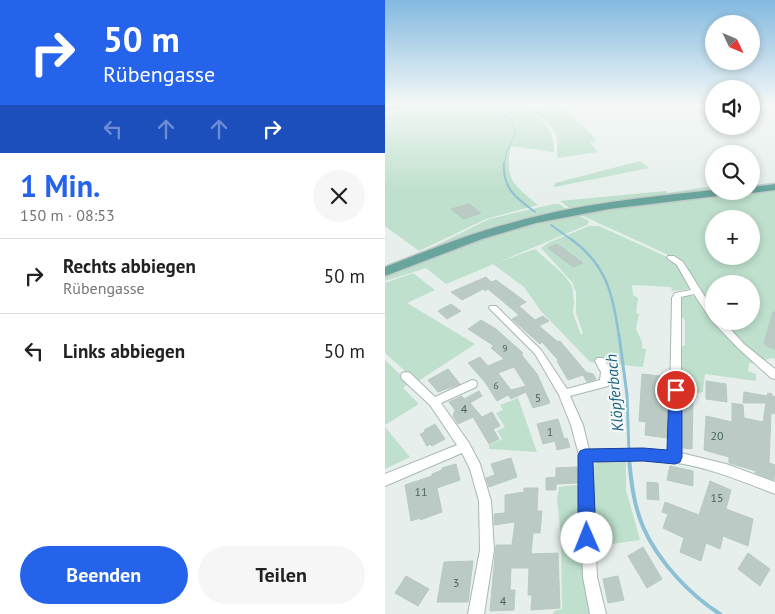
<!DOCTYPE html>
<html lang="de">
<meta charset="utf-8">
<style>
:root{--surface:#fff;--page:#f6f6f6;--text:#222;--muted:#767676;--line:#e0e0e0;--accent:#2563eb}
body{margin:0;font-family:"PT Sans",sans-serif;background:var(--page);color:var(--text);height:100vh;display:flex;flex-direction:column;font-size:19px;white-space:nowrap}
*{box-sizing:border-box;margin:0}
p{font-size:16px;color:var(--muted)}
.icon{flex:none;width:28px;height:28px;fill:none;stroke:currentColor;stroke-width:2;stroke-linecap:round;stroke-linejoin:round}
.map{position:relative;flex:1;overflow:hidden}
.drawer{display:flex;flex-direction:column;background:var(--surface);width:385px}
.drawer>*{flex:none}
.hud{background:#2563eb;color:#fff;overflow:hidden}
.needle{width:32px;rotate:134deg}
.controls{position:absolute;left:320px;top:15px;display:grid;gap:10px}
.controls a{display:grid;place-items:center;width:55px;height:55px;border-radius:50%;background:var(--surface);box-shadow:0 2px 8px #0003;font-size:25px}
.pin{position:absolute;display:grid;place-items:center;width:42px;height:42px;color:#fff;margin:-21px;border:2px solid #fff;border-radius:50%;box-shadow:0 1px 5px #0007}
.me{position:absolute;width:55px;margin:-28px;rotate:359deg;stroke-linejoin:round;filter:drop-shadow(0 0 4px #0008)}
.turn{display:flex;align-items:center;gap:18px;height:105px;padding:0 20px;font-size:22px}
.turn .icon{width:65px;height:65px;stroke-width:2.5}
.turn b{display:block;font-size:35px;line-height:42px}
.lanes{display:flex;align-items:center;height:48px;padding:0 20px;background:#0003;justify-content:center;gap:25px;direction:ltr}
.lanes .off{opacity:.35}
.round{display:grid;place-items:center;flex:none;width:52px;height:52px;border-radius:26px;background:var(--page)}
.head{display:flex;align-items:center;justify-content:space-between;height:85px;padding:0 20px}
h1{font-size:30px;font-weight:800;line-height:38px;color:var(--accent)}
.action{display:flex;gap:10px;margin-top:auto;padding:10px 20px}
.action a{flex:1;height:58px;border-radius:30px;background:var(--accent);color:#fff;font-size:20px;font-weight:800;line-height:58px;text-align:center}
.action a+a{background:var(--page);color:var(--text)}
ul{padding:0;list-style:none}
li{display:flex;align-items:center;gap:15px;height:75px;padding:0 20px;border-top:1px solid var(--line)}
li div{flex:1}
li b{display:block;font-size:19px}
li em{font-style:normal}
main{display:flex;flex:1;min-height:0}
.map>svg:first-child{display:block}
.green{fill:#bee0cc;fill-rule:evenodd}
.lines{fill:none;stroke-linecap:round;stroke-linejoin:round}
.stream-far4{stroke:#8dc0d4;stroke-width:1}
.stream-far3{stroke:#8dc0d4;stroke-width:2}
.stream-far2{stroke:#8dc0d4;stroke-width:2.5}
.stream-far1{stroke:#8dc0d4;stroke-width:3}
.stream{stroke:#8dc0d4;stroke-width:4}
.building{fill:#bbcac5;stroke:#b8c9c4;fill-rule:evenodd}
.minor-casing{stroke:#a8b8b4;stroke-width:2}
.primary-casing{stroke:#c2cac9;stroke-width:3}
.minor{fill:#fff;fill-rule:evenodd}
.primary{fill:#69a59d;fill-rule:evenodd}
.route{fill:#2563eb;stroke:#184099}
.labels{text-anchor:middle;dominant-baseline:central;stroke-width:4;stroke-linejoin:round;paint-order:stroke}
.number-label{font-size:10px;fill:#4a645f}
.near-number-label{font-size:12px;fill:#4a645f}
.near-water-label{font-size:16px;font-style:italic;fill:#1c6280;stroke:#f6fbf9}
</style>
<main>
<section class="drawer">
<div class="hud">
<div class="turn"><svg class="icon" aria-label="right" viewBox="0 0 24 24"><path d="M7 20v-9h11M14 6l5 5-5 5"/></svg><div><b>50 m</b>Rübengasse</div></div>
<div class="lanes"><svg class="icon off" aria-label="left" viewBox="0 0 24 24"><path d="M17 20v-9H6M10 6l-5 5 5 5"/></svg><svg class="icon off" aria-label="ahead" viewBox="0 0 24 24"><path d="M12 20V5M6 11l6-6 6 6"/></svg><svg class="icon off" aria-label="ahead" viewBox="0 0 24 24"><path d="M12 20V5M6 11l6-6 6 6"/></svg><svg class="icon" aria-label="right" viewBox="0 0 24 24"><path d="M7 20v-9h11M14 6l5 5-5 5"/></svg></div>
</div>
<div class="head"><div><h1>1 Min.</h1><p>150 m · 08:53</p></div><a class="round"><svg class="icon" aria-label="close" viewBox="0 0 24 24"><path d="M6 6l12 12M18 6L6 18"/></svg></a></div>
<ul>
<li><svg class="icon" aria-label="right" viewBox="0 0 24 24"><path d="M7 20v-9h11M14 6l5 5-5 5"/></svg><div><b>Rechts abbiegen</b><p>Rübengasse</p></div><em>50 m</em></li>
<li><svg class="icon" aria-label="left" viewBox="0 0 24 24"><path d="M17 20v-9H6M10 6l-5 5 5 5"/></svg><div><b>Links abbiegen</b></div><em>50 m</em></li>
</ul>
<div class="action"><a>Beenden</a><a>Teilen</a></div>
</section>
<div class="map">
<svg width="390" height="614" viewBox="0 0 390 614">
<rect width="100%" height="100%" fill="#e6efec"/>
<g class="green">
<path d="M 0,104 L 52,105 L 135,104 C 155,117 169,126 169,152 L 126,146 C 119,180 129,185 153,205 L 101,219 L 34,251 L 0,226 L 0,117 L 16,111 L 0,109 Z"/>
<path d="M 169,105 C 186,115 200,125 211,141 L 205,143 L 213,152 L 173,158 C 171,151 173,144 172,138 C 169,126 157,118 148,111 Z"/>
<polygon points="255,161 264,168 169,187 170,183"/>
<polygon points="329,186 329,188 187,210 175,201 281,191 282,193"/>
<path d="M 390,190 L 390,359 L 386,358 L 377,361 L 336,321 L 366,321 L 366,284 L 329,284 L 329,313 L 288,257 L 196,215 L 194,216 L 204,221 L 202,225 L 61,284 L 41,268 L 0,281 L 0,274 C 47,256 97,234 146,223 C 227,205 308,198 390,190 ZM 329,219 L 366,219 L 366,256 L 329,256 Z"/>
<polygon points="169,204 174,204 183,210 0,269 0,266 48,247 104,219"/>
<polygon points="204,226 214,226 282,257 293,265 306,289 287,291 286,287 247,285 248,295 253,298 251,313 254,314 251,329 257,342 257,348 261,349 258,367 205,362 156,311 139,287 108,264 150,249 179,275 187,286 189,302 188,313 196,335 198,333 191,313 191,292 187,282 156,248 165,242"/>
<polygon points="28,273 50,290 22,303 90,344 32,382 0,353 0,283"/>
<polygon points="301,295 312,297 337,333 374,364 364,363 363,371 371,374 371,381 320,374 318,392 294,398 295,348 300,345 300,320 295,315 295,299"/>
<polygon points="0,360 24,383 18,388 34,404 0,425"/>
<polygon points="133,398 152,452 104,449 104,445 117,439 112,431 120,427 111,413 118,410 115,405"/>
<polygon points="0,427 25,457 0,469"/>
<polygon points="241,459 241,490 255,540 206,547 209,468 210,464 218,460"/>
<polygon points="199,484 208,614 168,614 169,611 177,609 176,537 172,499 174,487"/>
</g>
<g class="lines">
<polyline class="stream-far4" points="72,104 109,109 126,119 131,132 122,151 119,164"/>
<g class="stream-far3">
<path d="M 119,163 C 117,188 131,198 150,212"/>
<polyline points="166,225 187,240"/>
</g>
<path class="stream-far2" d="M 186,239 C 222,265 228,295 234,336"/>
<polyline class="stream-far1" points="234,335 242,395 244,453"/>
<path class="stream" d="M 244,458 C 246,482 249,507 259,529 C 274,562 305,595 335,614"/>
</g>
<g class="building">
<polygon points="84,204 96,213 78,219 66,209"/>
<polygon points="172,244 198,263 188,267 163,248"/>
<polygon points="101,277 106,282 111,280 141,302 134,306 150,320 158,316 164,321 154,326 173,342 175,341 201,372 208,374 211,379 202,382 198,375 183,380 172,361 174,361 157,342 155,344 127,319 134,315 103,289 100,291 98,289 77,300 66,292"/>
<polygon points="66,304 76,311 62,319 53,311"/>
<polygon points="388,312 390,312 390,349 381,346 381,343 379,343"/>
<path d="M 96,320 L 111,329 L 138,353 L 136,354 L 152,374 L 165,403 L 148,408 L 141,392 L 126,399 L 123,395 L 112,401 L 100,382 L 83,363 L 95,357 L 103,366 L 119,359 L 106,348 L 109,346 L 83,329 ZM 129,367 L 141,386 L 126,390 L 113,373 Z"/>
<polygon points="63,369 75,384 53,392 43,380"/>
<polygon points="257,374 284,377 282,438 260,435 261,422 254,421"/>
<polygon points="321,381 341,384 342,402 321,399"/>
<polygon points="94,391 97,396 85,403 97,417 107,412 115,426 108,429 114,439 104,444 88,417 73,424 68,416 70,410 64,402 77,396 79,399"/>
<polygon points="359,392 382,396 383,393 387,394 387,396 390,397 390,414 386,413 384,463 390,465 389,480 370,473 371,471 344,463 344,457 319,450 321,416 347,422 347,403 358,405 359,418 378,422 381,403 358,403"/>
<polygon points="298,400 308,401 307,449 298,448"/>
<polygon points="173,419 179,439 182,438 185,447 172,450 170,441 158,444 152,424"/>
<polygon points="50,424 60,439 47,446 45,444 42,446 35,434 40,432 39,430"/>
<polygon points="126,458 132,477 104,487 101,478 110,475 106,464"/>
<polygon points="71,464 75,480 52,488 57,512 35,520 35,518 26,521 20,485 47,476 47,474 57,470 57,468"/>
<polygon points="285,466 308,471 308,486 282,480"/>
<polygon points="192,467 193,483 171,484 171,490 161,490 161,478 171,477 171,468"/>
<polygon points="325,481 346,490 341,509 368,519 363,546 338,536 335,549 321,543 316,561 295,552 299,538 278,528 283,514 277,512 280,502 314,515"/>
<polygon points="262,482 273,483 274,500 262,499"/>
<polygon points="139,488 153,488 152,511 157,511 155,533 148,533 146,554 173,553 175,608 146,610 147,595 143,595 144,568 126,568 125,590 130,590 129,610 105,611 111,545 127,545 130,522 109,525 109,514 120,513 120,495 139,492"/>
<polygon points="258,547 277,579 262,588 243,556"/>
<polygon points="363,553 385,569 375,586 353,569"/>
<polygon points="88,561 83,602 52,602 59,562"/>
<polygon points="21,576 44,589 33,606 10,593"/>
<polygon points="233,576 239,600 223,603 218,579"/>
</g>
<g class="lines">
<defs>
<g id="minor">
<path d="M 283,256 L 289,256 L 298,262 L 329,311 L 329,321 L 338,321 L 359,344 L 390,369 L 390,379 L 386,378 L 353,348 L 326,320 L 309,294 L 296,297 L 296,453 L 341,464 L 390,482 L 390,494 C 354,480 318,465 279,461 C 255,458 231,460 206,460 L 212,577 L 221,614 L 205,614 L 198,577 L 194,455 L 186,425 L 174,395 L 150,354 L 104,308 L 105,306 L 111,306 L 156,350 L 182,389 L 215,380 L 216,372 L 210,361 L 212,358 L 218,358 C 225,368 229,375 223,386 L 185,396 L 198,425 L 204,450 L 257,449 L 284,451 L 287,298 L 290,293 L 306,290 L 292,265 L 282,258 Z"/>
<polygon points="21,372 25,373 50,397 87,380 91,381 92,384 91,387 56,403 84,443 95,464 106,501 109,550 99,614 83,614 95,550 94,501 85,469 77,453 0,486 0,474 72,445 45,405 17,379 16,376 17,373"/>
</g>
<g id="primary">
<polygon points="390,184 390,190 366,193 361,191 366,191 366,187"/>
<path d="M 329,190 L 354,191 L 349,194 L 224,209 L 151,223 L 97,239 L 0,276 L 0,267 C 41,251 83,234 126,223 C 192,204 261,197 329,190 Z"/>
</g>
</defs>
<use href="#minor" class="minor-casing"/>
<use href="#primary" class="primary-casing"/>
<use href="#minor" class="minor"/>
<use href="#primary" class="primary"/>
</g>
<linearGradient id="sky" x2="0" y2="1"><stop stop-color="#83b9e0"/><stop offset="0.55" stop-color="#f4f8f6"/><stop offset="1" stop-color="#f4f8f6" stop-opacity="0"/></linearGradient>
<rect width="390" height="190" fill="url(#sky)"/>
<polygon class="route" points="291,385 295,386 297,390 297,457 295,462 290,464 258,461 208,462 211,538 208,545 202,547 196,545 193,538 193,455 195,451 200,449 258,448 282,450 284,390 286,386"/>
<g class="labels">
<g class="number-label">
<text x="120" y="348">9</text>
<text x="111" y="385">6</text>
</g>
<g class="near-number-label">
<text x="153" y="397">5</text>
<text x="79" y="408">4</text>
<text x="165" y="431">1</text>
<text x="332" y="435">20</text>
<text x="36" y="491">11</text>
<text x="332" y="497">15</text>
<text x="71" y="582">3</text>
<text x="118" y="600">4</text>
</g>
<g class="near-water-label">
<text transform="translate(229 393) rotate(-95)">Klöpferbach</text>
</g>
</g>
</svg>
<div class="controls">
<a><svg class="needle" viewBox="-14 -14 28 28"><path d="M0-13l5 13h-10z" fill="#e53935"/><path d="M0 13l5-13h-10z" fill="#767676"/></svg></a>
<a><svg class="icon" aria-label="sound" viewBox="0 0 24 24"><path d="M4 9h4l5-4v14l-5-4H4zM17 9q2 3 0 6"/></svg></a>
<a><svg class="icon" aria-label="search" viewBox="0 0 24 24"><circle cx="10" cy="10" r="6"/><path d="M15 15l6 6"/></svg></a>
<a>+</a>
<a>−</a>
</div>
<div class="pin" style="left:291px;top:390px;background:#d93025"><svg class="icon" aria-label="arrive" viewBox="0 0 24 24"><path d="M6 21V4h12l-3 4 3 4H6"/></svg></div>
<svg class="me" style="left:202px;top:538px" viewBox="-20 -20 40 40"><circle r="19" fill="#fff"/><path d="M0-13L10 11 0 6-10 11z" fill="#2563eb"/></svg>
</div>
</main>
